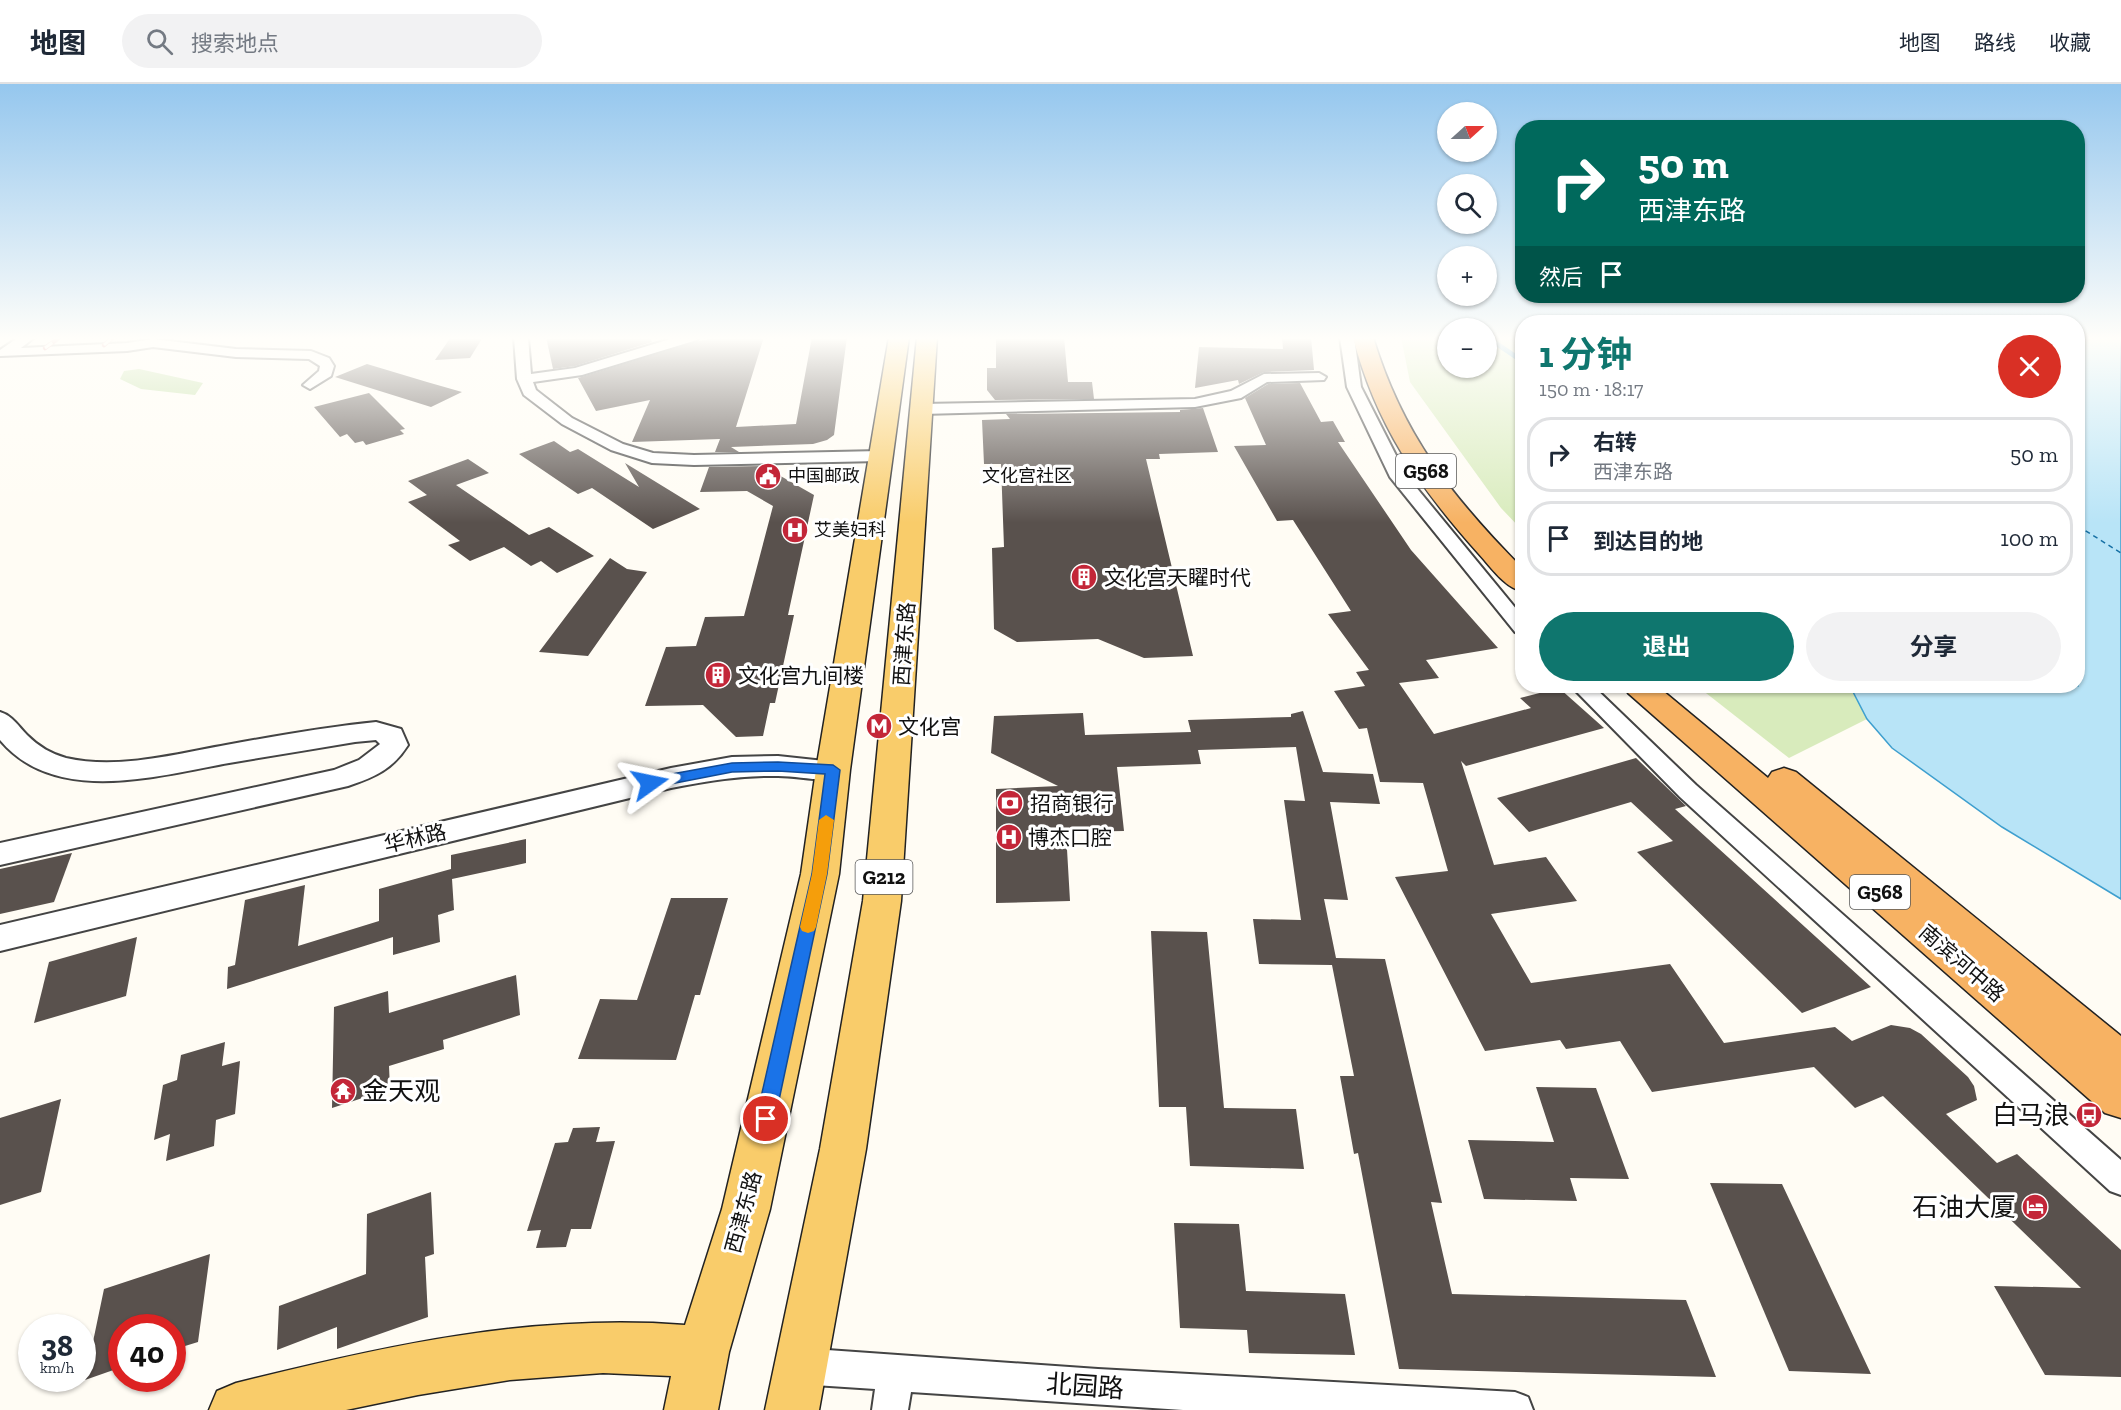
<!DOCTYPE html>
<html lang="zh">
<meta charset="utf-8">
<style>
:root{--surface:#fff;--page:#f2f2f3;--text:#1f2937;--muted:#747a83;--line:#e0e1e3;--accent:#0f766e}
body{margin:0;font-family:"Zilla Slab","Noto Sans SC",serif;background:var(--page);color:var(--text);height:100vh;display:flex;flex-direction:column;font-size:22px;white-space:nowrap}
*{box-sizing:border-box;margin:0}
p{font-size:20px;color:var(--muted)}
.icon{flex:none;width:33px;height:33px;fill:none;stroke:currentColor;stroke-width:2;stroke-linecap:round;stroke-linejoin:round}
.map{position:relative;flex:1;overflow:hidden}
.panel{position:absolute;left:1515px;top:231px;width:570px;height:378px;display:flex;flex-direction:column;background:var(--surface);border-radius:24px;box-shadow:0 2px 4px #0004}
.panel>*{flex:none}
.guide{position:absolute;left:1515px;top:36px;width:570px;height:183px;border-radius:24px;box-shadow:0 2px 4px #0004;background:#00695c;color:#fff;overflow:hidden}
.needle{width:39px;rotate:69deg}
.buttons{position:absolute;left:1437px;top:18px;display:grid;gap:12px}
.buttons a{display:grid;place-items:center;width:60px;height:60px;border-radius:50%;background:var(--surface);box-shadow:0 2px 4px #0004;font-size:30px}
.speed{position:absolute;left:18px;top:1230px;display:flex;gap:12px;font-size:30px;font-weight:700;text-align:center}
.speed>*{display:grid;place-content:center;width:78px;height:78px;border-radius:50%;background:var(--surface);box-shadow:0 2px 4px #0004;line-height:1}
.speed small{font-size:15px;font-weight:400}
.speed .limit{border:9px solid #d22;background:#fff;color:#111}
.pin{position:absolute;display:grid;place-items:center;width:51px;height:51px;color:#fff;margin:-26px;border:3px solid #fff;border-radius:50%;box-shadow:0 2px 6px #0007}
.me{position:absolute;width:66px;margin:-33px;rotate:78deg;stroke-linejoin:round;filter:drop-shadow(0 0 4px #0008)}
.turn{display:flex;align-items:center;gap:21px;height:126px;padding:0 24px;font-size:27px}
.turn .icon{width:78px;height:78px;stroke-width:2.5}
.turn b{display:block;font-size:42px;line-height:51px}
.then{display:flex;align-items:center;height:57px;padding:0 24px;background:#0003;gap:12px;font-size:22px}
.round{display:grid;place-items:center;flex:none;width:63px;height:63px;border-radius:32px;background:var(--page)}
.overview{display:flex;align-items:center;justify-content:space-between;height:102px;padding:0 24px}
h1{font-size:36px;font-weight:700;line-height:45px;color:var(--accent)}
.cta{display:flex;gap:12px;margin-top:auto;padding:12px 24px}
.cta a{flex:1;height:69px;border-radius:36px;background:var(--accent);color:#fff;font-size:24px;font-weight:700;line-height:69px;text-align:center}
.cta a+a{background:var(--page);color:var(--text)}
ul{padding:0;list-style:none}
li{display:flex;align-items:center;gap:18px;height:75px;margin:0 12px 9px;padding:0 12px;border:3px solid var(--line);border-radius:24px}
li div{flex:1}
li b{display:block;font-size:22px}
li em{font-style:normal}
header{display:flex;align-items:center;gap:36px;box-sizing:border-box;height:84px;padding:0 30px;background:var(--surface);border-bottom:2px solid var(--line)}
header strong{font-size:28px}
nav{display:flex;gap:33px;margin-inline-start:auto;font-size:21px}
.search{width:420px;height:54px;background:var(--page);display:flex;align-items:center;gap:15px;box-sizing:border-box;padding:0 21px;border-radius:33px;color:var(--muted);font-size:22px}
.map>svg:first-child{display:block}
.green{fill:#d8ebbc}
.forest{fill:#bddc9b}
.water{fill:#b8e4f7;stroke:#3e9fcf;stroke-width:1.5}
.lines{fill:none;stroke-linecap:round;stroke-linejoin:round}
.stream{stroke:#3e9fcf;stroke-width:5}
.ferry{stroke:#1771a5;stroke-width:1.5;stroke-dasharray:5 4;stroke-linecap:butt}
.building{fill:#59514d}
.minor-casing{stroke:#444;stroke-width:4}
.tertiary-casing{stroke:#444;stroke-width:4}
.primary-casing{stroke:#222;stroke-width:3}
.trunk-casing{stroke:#222;stroke-width:3}
.minor{fill:#fff;fill-rule:evenodd}
.tertiary{fill:#fff;fill-rule:evenodd}
.primary{fill:#f9cc6a;fill-rule:evenodd}
.trunk{fill:#f7b263;fill-rule:evenodd}
.rail-casing{stroke:#c32638;stroke-width:4.5}
.rail{stroke:#fff;stroke-width:3;stroke-dasharray:9;stroke-linecap:butt}
.route{fill:#1a73e8;stroke:#114b97;stroke-width:1.5}
.slow{fill:#f59e0b}
.labels{text-anchor:middle;dominant-baseline:central;stroke-width:6;stroke-linejoin:round;paint-order:stroke}
.far-poi-label{font-size:18px;fill:#111;stroke:#fff;text-anchor:start}
.far-neighbourhood-label{font-size:18px;fill:#111;stroke:#fff}
.shield{fill:#fff;stroke:#585858;stroke-width:1.5}
.shield-label{font-size:20px;font-weight:bold;fill:#111}
.poi-label{font-size:21px;fill:#111;stroke:#fff;text-anchor:start}
.street-label{font-size:21px;fill:#111;stroke:#fff}
.near-poi-label{font-size:26px;fill:#111;stroke:#fff;text-anchor:end}
.near-street-label{font-size:26px;fill:#111;stroke:#fff}
</style>
<header>
<strong>地图</strong>
<div class="search"><svg class="icon" aria-label="search" viewBox="0 0 24 24"><circle cx="10" cy="10" r="6"/><path d="M15 15l6 6"/></svg>搜索地点</div>
<nav><a>地图</a><a>路线</a><a>收藏</a></nav>
</header>
<div class="map">
<svg width="2121" height="1326" viewBox="0 0 2121 1326">
<rect width="100%" height="100%" fill="#fffcf4"/>
<g class="green">
<polygon points="1401,253 1447,253 1448,284 1486,284 1487,253 1522,253 1522,446 1501,424 1410,298"/>
<polygon points="1697,602 1850,602 1867,635 1789,674"/>
</g>
<polygon class="forest" points="139,285 203,299 195,311 141,305 120,295 124,287"/>
<polygon class="water" points="2078,253 2121,253 2121,815 2002,743 1892,664 1867,635 1850,602 2078,602"/>
<g class="lines">
<polyline class="stream" points="1487,253 1522,277"/>
<polyline class="ferry" points="2078,442 2121,469"/>
</g>
<g class="building">
<polygon points="451,253 483,253 470,274 435,276"/>
<polygon points="546,253 650,253 652,258 575,282 553,285"/>
<polygon points="719,253 764,253 736,343 796,340 812,253 847,253 834,351 827,356 813,360 731,363 739,368 715,368 720,355 632,358 650,316 596,327 578,294 699,257"/>
<polygon points="996,253 1064,253 1068,298 1092,298 1094,315 995,316 987,306 987,284 996,284"/>
<polygon points="1282,253 1311,253 1314,286 1264,288 1239,300 1238,296 1195,304 1199,263 1283,265"/>
<polygon points="367,280 427,298 462,308 431,323 335,293"/>
<polygon points="1300,299 1321,338 1333,337 1345,358 1338,358 1411,466 1498,564 1426,576 1439,594 1399,599 1434,650 1531,624 1520,614 1559,604 1604,644 1466,682 1461,677 1494,781 1546,773 1577,817 1491,830 1531,899 1670,880 1724,959 1835,943 1852,957 1891,941 1910,944 1921,950 1968,993 1974,1002 1977,1016 1946,1030 1997,1079 2017,1070 2121,1166 2121,1293 2045,1291 1994,1202 2081,1204 1883,1012 1855,1024 1814,983 1652,1008 1620,957 1566,965 1560,956 1485,967 1395,793 1448,787 1423,699 1380,698 1367,644 1359,645 1334,607 1365,602 1356,588 1369,586 1328,530 1351,527 1293,436 1277,437 1234,362 1266,361 1245,314 1268,300"/>
<polygon points="369,309 405,345 400,346 404,350 366,361 363,357 355,359 347,350 340,353 314,323"/>
<polygon points="1203,324 1218,368 1159,370 1160,375 1146,375 1193,572 1144,574 1098,555 1017,558 994,545 992,464 1004,463 1001,380 984,380 982,336 1010,335 1006,330 1180,328 1180,326"/>
<polygon points="554,357 570,368 578,365 639,403 625,379 700,425 653,445 592,404 578,410 519,370"/>
<polygon points="468,375 489,389 456,401 529,451 549,443 594,472 557,489 541,477 531,482 504,463 470,477 448,461 460,457 408,418 427,411 408,397"/>
<polygon points="763,382 814,411 788,531 794,531 775,619 770,619 763,652 736,653 703,621 645,622 666,563 696,562 705,533 744,532 773,422 747,407 700,408 709,383"/>
<polygon points="610,474 627,485 647,488 588,572 539,568"/>
<polygon points="1303,627 1323,688 1373,690 1380,720 1330,718 1348,816 1324,815 1336,874 1385,875 1442,1119 1431,1118 1452,1210 1686,1216 1716,1293 1399,1285 1358,1069 1354,1070 1340,992 1354,992 1332,881 1259,880 1253,835 1301,836 1284,716 1305,717 1296,663 1198,666 1201,680 1117,683 1124,747 1066,748 1070,817 996,819 996,705 1058,702 991,669 994,632 1083,629 1085,651 1191,648 1188,636 1291,633 1291,630"/>
<polygon points="1636,674 1686,722 1675,725 1871,903 1802,929 1637,768 1673,757 1631,718 1529,748 1497,714"/>
<polygon points="526,755 526,779 452,795 454,826 438,831 440,858 393,871 393,853 227,905 228,883 235,881 245,816 305,801 298,862 379,837 379,805 451,785 451,771"/>
<polygon points="72,769 54,818 0,830 0,785"/>
<polygon points="671,814 728,814 700,911 695,911 676,976 578,975 600,915 637,916"/>
<polygon points="1151,847 1207,848 1224,1024 1296,1025 1304,1085 1190,1082 1186,1023 1159,1023"/>
<polygon points="137,853 126,912 34,939 49,878"/>
<polygon points="516,891 520,931 443,956 444,965 389,982 390,1005 332,1024 334,923 388,907 389,929"/>
<polygon points="225,958 222,982 240,977 235,1030 216,1036 214,1062 166,1077 170,1050 154,1056 163,1001 177,996 181,971"/>
<polygon points="1536,1003 1596,1004 1629,1095 1570,1094 1577,1117 1484,1115 1468,1056 1554,1058"/>
<polygon points="61,1015 41,1108 0,1121 0,1034"/>
<polygon points="600,1043 596,1058 615,1057 591,1145 571,1145 566,1163 536,1164 541,1146 527,1147 555,1059 568,1058 573,1044"/>
<polygon points="1710,1099 1782,1100 1871,1290 1789,1287"/>
<polygon points="431,1108 434,1170 425,1173 428,1233 337,1265 337,1243 277,1266 279,1222 366,1190 367,1130"/>
<polygon points="1174,1139 1239,1140 1246,1207 1345,1210 1355,1271 1249,1269 1247,1246 1180,1244"/>
<polygon points="210,1170 198,1258 172,1266 172,1244 122,1244 122,1283 85,1296 104,1205"/>
</g>
<g class="lines">
<defs>
<g id="minor">
<polygon points="19,253 35,253 21,264 127,259 153,255 236,265 311,267 329,274 334,282 331,292 310,305 303,301 319,287 320,282 309,275 236,273 153,263 127,267 0,272 0,266"/>
<polygon points="514,253 528,253 531,290 575,284 677,253 699,253 697,256 582,291 533,298 536,306 572,334 623,360 653,369 694,371 880,367 888,372 880,377 694,381 652,379 611,366 562,340 524,311 517,295"/>
<polygon points="1340,253 1354,253 1361,303 1406,391 1522,532 1522,550 1515,548 1390,393 1347,303"/>
<polygon points="1319,289 1326,293 1324,296 1267,298 1241,314 1195,323 922,330 914,325 922,320 1195,315 1231,307 1264,290"/>
<polygon points="1571,602 1593,602 1696,701 2121,1076 2121,1111 2110,1107 1680,713"/>
<polygon points="799,1264 1098,1285 1515,1308 1528,1313 1533,1326 1183,1326 911,1308 908,1326 872,1326 875,1305 799,1300 786,1295 781,1282 786,1269"/>
</g>
<g id="tertiary">
<path d="M 0,628 C 13,632 18,642 27,651 C 38,662 51,670 66,674 C 118,686 175,670 226,661 C 275,652 326,643 376,638 L 401,645 L 408,661 C 393,685 375,693 348,702 L 0,781 L 0,759 L 334,686 L 359,676 L 380,660 L 376,656 L 355,658 C 313,665 271,672 229,679 C 157,692 55,722 0,656 Z"/>
<path d="M 778,672 L 843,679 L 848,686 L 843,693 C 822,699 800,692 778,692 C 741,691 707,697 671,704 L 0,867 L 0,841 L 671,684 L 732,673 Z"/>
</g>
<g id="primary">
<path d="M 889,253 L 909,253 L 850,686 L 839,790 L 770,1125 L 729,1268 L 718,1326 L 664,1326 L 671,1292 L 603,1289 L 510,1296 L 418,1311 L 346,1326 L 209,1326 L 217,1307 L 236,1299 C 384,1262 532,1229 685,1241 L 722,1125 L 801,790 L 816,686 Z"/>
<polygon points="917,253 937,253 901,817 866,1065 819,1326 765,1326 820,1065 863,817"/>
</g>
<g id="trunk">
<path d="M 1353,253 L 1373,253 C 1402,350 1452,413 1522,484 L 1522,507 C 1505,504 1491,483 1478,469 C 1419,403 1376,341 1353,253 Z"/>
<polygon points="1623,602 1657,602 1768,694 1772,688 1784,684 1796,688 2121,952 2121,1034 2105,1029 1628,609"/>
</g>
</defs>
<use href="#minor" class="minor-casing"/>
<use href="#tertiary" class="tertiary-casing"/>
<use href="#primary" class="primary-casing"/>
<use href="#trunk" class="trunk-casing"/>
<use href="#minor" class="minor"/>
<use href="#tertiary" class="tertiary"/>
<use href="#primary" class="primary"/>
<use href="#trunk" class="trunk"/>
<defs>
<g id="rail">
<polyline points="104,261 113,253"/>
<polyline points="45,264 60,253"/>
</g>
</defs>
<use href="#rail" class="rail-casing"/>
<use href="#rail" class="rail"/>
</g>
<linearGradient id="sky" x2="0" y2="1"><stop stop-color="#95c7ee"/><stop offset="0.58" stop-color="#fffefa"/><stop offset="1" stop-color="#fffefa" stop-opacity="0"/></linearGradient>
<rect width="2121" height="439" fill="url(#sky)"/>
<polygon class="route" points="778,678 833,681 840,686 827,790 775,1035 772,1041 766,1044 759,1041 756,1035 812,790 825,690 778,687 732,688 650,704 642,699 650,694 732,679"/>
<polygon class="slow" points="826,731 834,736 827,790 816,843 814,847 808,849 802,847 800,843 812,790 819,736"/>
<defs>
<symbol id="civic-disc" viewBox="-11 -11 22 22"><circle r="9.5" fill="#c32638" stroke="#fff"/><path d="M-.6-6.5H3V-4.5H.6V-3L4-1V1h2V6H-6V1h2V-1L-.6-3ZM-1.2 2.5V6h2.4V2.5Z" fill="#fff"/></symbol>
<symbol id="hospital-disc" viewBox="-11 -11 22 22"><circle r="9.5" fill="#c32638" stroke="#fff"/><path d="M-5-5h3v3.5h4V-5h3V5h-3V1.5h-4V5h-3Z" fill="#fff"/></symbol>
<symbol id="building-disc" viewBox="-11 -11 22 22"><circle r="9.5" fill="#c32638" stroke="#fff"/><path d="M-4-6H4V6H1V3H-1V6H-4ZM-2.5-4.3h1.7v1.8h-1.7ZM.8-4.3h1.7v1.8H.8ZM-2.5-1h1.7V.8h-1.7ZM.8-1h1.7V.8H.8Z" fill="#fff"/></symbol>
<symbol id="metro-disc" viewBox="-11 -11 22 22"><circle r="9.5" fill="#c32638" stroke="#fff"/><path d="M-5.5 5V-5H-3L0 0L3-5H5.5V5H3V-.5L0 4L-3-.5V5Z" fill="#fff"/></symbol>
<symbol id="bank-disc" viewBox="-11 -11 22 22"><circle r="9.5" fill="#c32638" stroke="#fff"/><path d="M-6-4H6V4H-6ZM0-2.3a2.3 2.3 0 1 0 0 4.6a2.3 2.3 0 1 0 0-4.6Z" fill="#fff"/></symbol>
<symbol id="temple-disc" viewBox="-11 -11 22 22"><circle r="9.5" fill="#c32638" stroke="#fff"/><path d="M0-6L5-2H3V0L6.5 2.5H4V6H1.5V3h-3V6H-4V2.5H-6.5L-3 0V-2H-5Z" fill="#fff"/></symbol>
<symbol id="bus-disc" viewBox="-11 -11 22 22"><circle r="9.5" fill="#c32638" stroke="#fff"/><path d="M-5-6H5V4H4V6H2V4H-2V6H-4V4H-5ZM-3.5-4V0h7V-4ZM-3.5 1.2v1.5H-2V1.2ZM2 1.2v1.5H3.5V1.2Z" fill="#fff"/></symbol>
<symbol id="hotel-disc" viewBox="-11 -11 22 22"><circle r="9.5" fill="#c32638" stroke="#fff"/><path d="M-6-4.5h1.5V1H6V5H4.5V3h-9V5H-6ZM-4 0a1.8 1.8 0 1 1 3.6 0ZM.5 0V-2.5h3Q6-2.5 6 0Z" fill="#fff"/></symbol>
</defs>
<g fill-rule="evenodd">
<use href="#civic-disc" x="753" y="377" width="30" height="30"/>
<use href="#hospital-disc" x="780" y="431" width="30" height="30"/>
<use href="#building-disc" x="1069" y="478" width="30" height="30"/>
<use href="#building-disc" x="703" y="576" width="30" height="30"/>
<use href="#metro-disc" x="864" y="627" width="30" height="30"/>
<use href="#bank-disc" x="995" y="704" width="30" height="30"/>
<use href="#hospital-disc" x="994" y="738" width="30" height="30"/>
<use href="#temple-disc" x="328" y="992" width="30" height="30"/>
<use href="#bus-disc" x="2074" y="1016" width="30" height="30"/>
<use href="#hotel-disc" x="2020" y="1108" width="30" height="30"/>
</g>
<g class="labels">
<g class="far-poi-label">
<text x="788" y="392">中国邮政</text>
<text x="814" y="446">艾美妇科</text>
</g>
<g class="far-neighbourhood-label">
<text x="1027" y="392">文化宫社区</text>
</g>
<g class="shield">
<rect x="1396" y="370" width="60" height="34" rx="4.5"/>
<rect x="855.5" y="776" width="57" height="34" rx="4.5"/>
<rect x="1850" y="791" width="60" height="34" rx="4.5"/>
</g>
<g class="shield-label">
<text x="1426" y="387">G568</text>
<text x="884" y="793">G212</text>
<text x="1880" y="808">G568</text>
</g>
<g class="poi-label">
<text x="1104" y="493">文化宫天矅时代</text>
<text x="738" y="591">文化宫九间楼</text>
<text x="898" y="642">文化宫</text>
<text x="1030" y="719">招商银行</text>
<text x="1028" y="753">博杰口腔</text>
</g>
<g class="street-label">
<text transform="translate(904 560) rotate(-86)">西津东路</text>
<text transform="translate(415 754) rotate(-13)">华林路</text>
<text transform="translate(1962 879) rotate(41)">南滨河中路</text>
<text transform="translate(743 1128) rotate(-75)">西津东路</text>
</g>
<g class="near-poi-label">
<text x="362" y="1007" text-anchor="start">金天观</text>
<text x="2070" y="1031">白马浪</text>
<text x="2016" y="1123">石油大厦</text>
</g>
<g class="near-street-label">
<text transform="translate(1085 1302) rotate(4)">北园路</text>
</g>
</g>
</svg>
<div class="buttons">
<a><svg class="needle" viewBox="-14 -14 28 28"><path d="M0-13l5 13h-10z" fill="#e53935"/><path d="M0 13l5-13h-10z" fill="#747a83"/></svg></a>
<a><svg class="icon" aria-label="search" viewBox="0 0 24 24"><circle cx="10" cy="10" r="6"/><path d="M15 15l6 6"/></svg></a>
<a>+</a>
<a>−</a>
</div>
<div class="speed"><div>38<small>km/h</small></div><div class="limit">40</div></div>
<div class="pin" style="left:766px;top:1035px;background:#d93025"><svg class="icon" aria-label="arrive" viewBox="0 0 24 24"><path d="M6 21V4h12l-3 4 3 4H6"/></svg></div>
<svg class="me" style="left:650px;top:699px" viewBox="-20 -20 40 40"><path d="M0-17L14 15 0 8-14 15z" fill="#1a73e8" stroke="#fff" stroke-width="4"/></svg>
<div class="guide">
<div class="turn"><svg class="icon" aria-label="right" viewBox="0 0 24 24"><path d="M7 20v-9h11M14 6l5 5-5 5"/></svg><div><b>50 m</b>西津东路</div></div>
<div class="then">然后<svg class="icon" aria-label="arrive" viewBox="0 0 24 24"><path d="M6 21V4h12l-3 4 3 4H6"/></svg></div>
</div>
<section class="panel">
<div class="overview"><div><h1>1 分钟</h1><p>150 m · 18:17</p></div><a class="round" style="background:#d93025;color:#fff"><svg class="icon" aria-label="close" viewBox="0 0 24 24"><path d="M6 6l12 12M18 6L6 18"/></svg></a></div>
<ul>
<li><svg class="icon" aria-label="right" viewBox="0 0 24 24"><path d="M7 20v-9h11M14 6l5 5-5 5"/></svg><div><b>右转</b><p>西津东路</p></div><em>50 m</em></li>
<li><svg class="icon" aria-label="arrive" viewBox="0 0 24 24"><path d="M6 21V4h12l-3 4 3 4H6"/></svg><div><b>到达目的地</b></div><em>100 m</em></li>
</ul>
<div class="cta"><a>退出</a><a>分享</a></div>
</section>
</div>
